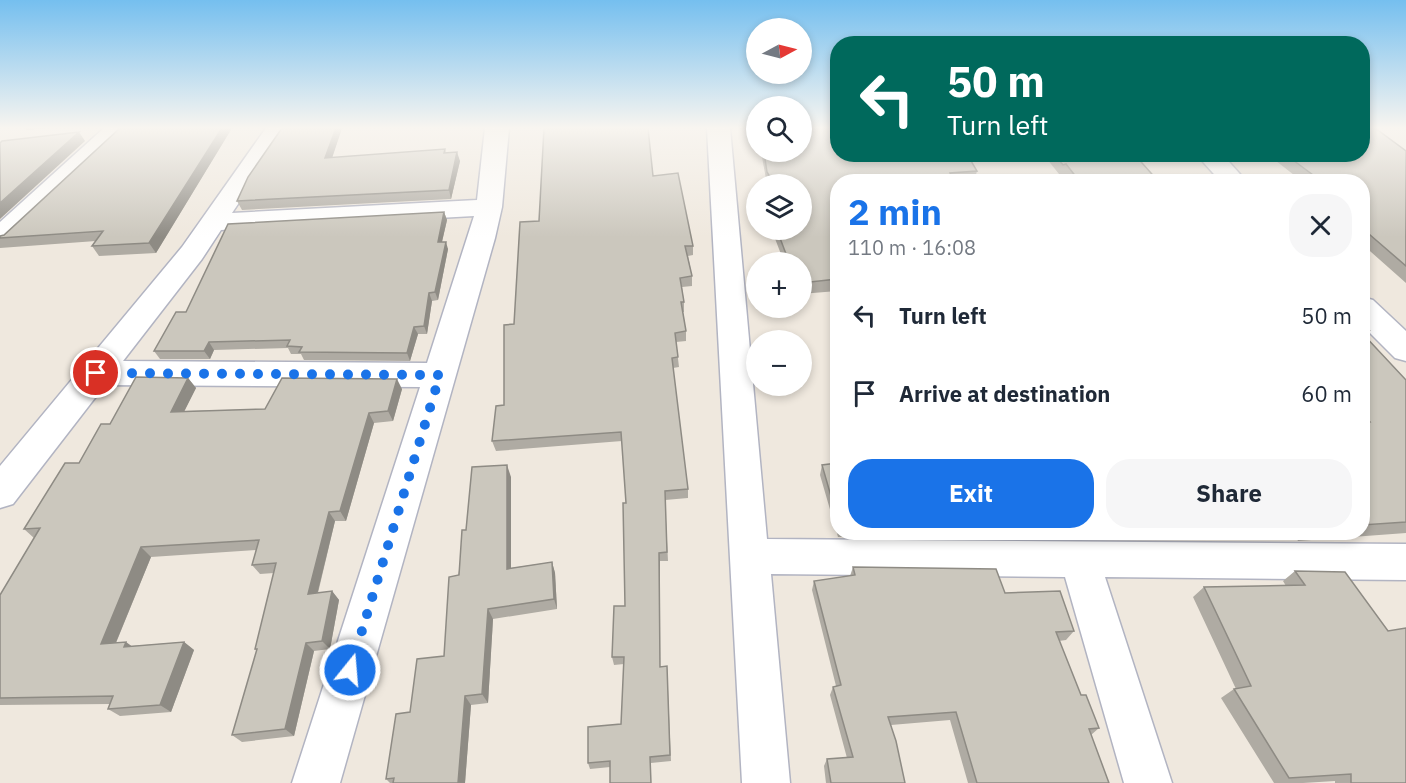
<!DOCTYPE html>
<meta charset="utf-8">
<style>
:root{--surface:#fff;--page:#f6f6f7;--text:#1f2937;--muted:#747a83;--accent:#1a73e8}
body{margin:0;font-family:"IBM Plex Sans",sans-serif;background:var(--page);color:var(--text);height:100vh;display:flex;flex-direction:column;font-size:22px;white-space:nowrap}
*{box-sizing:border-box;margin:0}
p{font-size:20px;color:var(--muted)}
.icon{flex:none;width:33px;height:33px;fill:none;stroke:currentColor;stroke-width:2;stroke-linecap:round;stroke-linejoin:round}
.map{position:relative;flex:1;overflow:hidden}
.sheet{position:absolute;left:830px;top:174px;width:540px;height:366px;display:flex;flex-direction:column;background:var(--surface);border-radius:24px;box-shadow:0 3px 9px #0003}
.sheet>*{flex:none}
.top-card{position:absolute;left:830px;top:36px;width:540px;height:126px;border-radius:24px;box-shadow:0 3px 9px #0003;background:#00695c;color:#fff;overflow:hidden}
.needle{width:39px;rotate:83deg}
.tools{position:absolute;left:746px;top:18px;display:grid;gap:12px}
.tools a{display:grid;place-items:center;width:66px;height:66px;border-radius:50%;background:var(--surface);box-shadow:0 3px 9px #0003;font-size:30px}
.pin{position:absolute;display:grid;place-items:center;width:51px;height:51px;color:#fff;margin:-26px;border:3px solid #fff;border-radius:50%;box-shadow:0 2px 6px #0007}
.me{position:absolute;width:66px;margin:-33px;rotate:17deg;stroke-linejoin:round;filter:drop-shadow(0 0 4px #0008)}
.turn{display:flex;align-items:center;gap:21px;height:126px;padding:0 18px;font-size:27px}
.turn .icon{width:78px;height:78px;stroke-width:2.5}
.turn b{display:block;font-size:42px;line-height:51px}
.round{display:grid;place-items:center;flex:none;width:63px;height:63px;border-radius:24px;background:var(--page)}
.summary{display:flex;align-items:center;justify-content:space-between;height:102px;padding:0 18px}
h1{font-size:36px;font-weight:700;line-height:45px;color:var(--accent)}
.cta{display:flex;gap:12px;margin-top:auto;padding:12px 18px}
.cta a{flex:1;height:69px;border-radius:24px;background:var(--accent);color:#fff;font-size:24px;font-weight:700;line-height:69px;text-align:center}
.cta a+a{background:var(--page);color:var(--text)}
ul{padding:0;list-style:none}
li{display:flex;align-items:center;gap:18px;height:78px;padding:0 18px}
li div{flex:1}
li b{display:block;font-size:22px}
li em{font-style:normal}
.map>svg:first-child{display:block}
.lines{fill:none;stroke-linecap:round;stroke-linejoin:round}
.street-casing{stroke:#b2b4c2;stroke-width:3}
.street{fill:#fff;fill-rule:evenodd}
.wall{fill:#afaba3}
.shaded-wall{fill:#8e8b84}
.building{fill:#cbc7bd;stroke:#8e8b84;stroke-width:1.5}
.route{stroke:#1a73e8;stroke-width:10;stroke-dasharray:0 18}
</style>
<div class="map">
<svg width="1406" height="783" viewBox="0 0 1406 783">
<rect width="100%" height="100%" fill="#efe8de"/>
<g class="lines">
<defs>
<g id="street">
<polygon points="104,128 129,128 10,243 0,245 0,222"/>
<path d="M 266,128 L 289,128 L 232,213 L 477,200 L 485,128 L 509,128 L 502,207 L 495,238 L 340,783 L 292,783 L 420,387 L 105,385 L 13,504 L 0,508 L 0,466 L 182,247 ZM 474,216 L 427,363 L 123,361 L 202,259 L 221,230 Z"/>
<polygon points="707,128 730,128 767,539 1406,544 1406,580 1105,577 1172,783 1124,783 1065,577 771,574 790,783 742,783"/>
<polygon points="1196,154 1222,154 1247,182 1221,182"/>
<polygon points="1362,297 1373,300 1406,331 1406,361 1395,358 1362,325"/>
</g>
</defs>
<use href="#street" class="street-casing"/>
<use href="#street" class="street"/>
</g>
<g class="wall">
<polygon points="120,128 232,128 156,253 99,256 92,246 96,241 0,248 0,236 4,235"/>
<polygon points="282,128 342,128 332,158 445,149 446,153 460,161 451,199 242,210 237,201"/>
<polygon points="1406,151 1406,283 1362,244 1362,182 1303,182 1267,154 1362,154"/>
<polygon points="761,152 801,152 977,171 974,182 837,182 837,291 801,294 801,262 784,262 774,236 775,230 801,230 801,184 767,184"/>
<polygon points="1043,154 1134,154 1159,182 1069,182 1062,174 1059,174"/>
<polygon points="653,176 693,246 693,255 688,256 692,276 692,286 682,287 684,302 684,312 683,312 686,331 686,341 676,342 679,367 673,368 688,489 688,498 665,500 668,561 660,561 660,667 667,666 671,761 590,769 588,763 621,724 624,664 614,665 612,657 625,606 626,503 622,441 496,451 492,441 504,405 514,324 539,221"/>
<polygon points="444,212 447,220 442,242 448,249 438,300 432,301 427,334 418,334 410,361 304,360 301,354 291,354 288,348 214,350 210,359 160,359 154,351 186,312"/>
<polygon points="1362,323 1369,330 1364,335 1406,380 1406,533 1298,541 1293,532 1362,532"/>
<polygon points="188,378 196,388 184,411 265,409 402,389 393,421 374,423 346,521 335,521 318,593 332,591 339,600 330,649 314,651 294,736 242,742 232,735 257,651 255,649 274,573 260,574 252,565 256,550 151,557 116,643 131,646 184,642 194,650 171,712 120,716 108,709 110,704 0,705 0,595 34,538 24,529 79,463 110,424"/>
<polygon points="837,463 837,532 1043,532 1043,533 990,538 838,537 820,475 822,465"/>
<polygon points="511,477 511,568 552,562 555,573 557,609 493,619 488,703 471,705 465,783 390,783 386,779 410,712 444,656 466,530"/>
<polygon points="853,567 1005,593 1074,631 1066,640 1059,641 1081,695 1099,728 1091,735 1109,783 968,783 950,720 891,725 905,783 826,783 824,766 827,759 847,758 830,695 833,687 836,686 812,590 814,581 850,576"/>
<polygon points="1295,571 1345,572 1406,783 1335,783 1335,781 1303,783 1274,783 1221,698 1234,689 1236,689 1193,597 1204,587 1286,586 1283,581"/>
</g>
<g class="shaded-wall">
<polygon points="25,128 47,128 27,130"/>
<polygon points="222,128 232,128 156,253 149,243"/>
<polygon points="336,128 342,128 329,167 325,158"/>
<polygon points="79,132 85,141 0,219 0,203"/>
<polygon points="457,152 460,161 451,199 449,190"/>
<polygon points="444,212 447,220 440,250 438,242"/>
<polygon points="446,242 448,249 438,300 435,292"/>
<polygon points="429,293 432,301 427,334 424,326"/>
<polygon points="414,327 418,334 410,361 407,353"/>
<polygon points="209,342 214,350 210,359 204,351"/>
<polygon points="188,378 196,388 179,422 171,412"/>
<polygon points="397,379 402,389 393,421 388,411"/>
<polygon points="369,413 374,423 346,521 340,511"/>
<polygon points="507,465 511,477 511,579 507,569"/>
<polygon points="329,512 335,521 315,603 308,594"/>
<polygon points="141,547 151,557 112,652 101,644"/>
<polygon points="659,553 660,561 660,674 660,667"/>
<polygon points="552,562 555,573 557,609 554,599"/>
<polygon points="332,591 339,600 330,649 322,641"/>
<polygon points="488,609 493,619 488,703 482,694"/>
<polygon points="126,642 137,650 124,647"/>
<polygon points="184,642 194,650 171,712 160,705"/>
<polygon points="306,643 314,651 294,736 285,729"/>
<polygon points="465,696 471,705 465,783 458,783"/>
</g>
<g class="building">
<polygon points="120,128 222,128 149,243 92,246 103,231 0,238 0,236 4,235"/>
<polygon points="282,128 336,128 325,158 445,149 444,153 457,152 449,190 237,201 248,177"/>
<polygon points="544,128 648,128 653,176 678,173 693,246 685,246 692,276 680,278 684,302 681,302 686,331 675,333 678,357 672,358 688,489 665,491 667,552 659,553 660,667 667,666 670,755 650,757 651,783 610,783 610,761 588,763 588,727 621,724 624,657 612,657 614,606 625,606 623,503 626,503 621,432 492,441 496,406 504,405 504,325 514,324 520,222 539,221"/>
<polygon points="801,128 837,128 837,154 967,154 977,171 950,173 955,182 837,182 837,279 801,283 801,262 789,262 777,230 801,230 801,184 774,184 767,172 764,152 801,152"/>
<polygon points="1362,128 1375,128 1406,151 1406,266 1362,228 1362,182 1318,182 1321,181 1285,154 1362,154"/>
<polygon points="79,132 0,203 0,143 2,141"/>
<polygon points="1054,154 1134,154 1159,182 1080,182 1066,164 1063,165"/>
<polygon points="444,212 438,242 446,242 435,292 429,293 424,326 414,327 407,353 299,352 302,347 287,346 290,340 209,342 204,351 154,351 176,312 186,312 228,224"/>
<polygon points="1362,323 1369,330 1362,330"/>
<polygon points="1362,333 1406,380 1406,522 1362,525 1362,423 1370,422 1362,412"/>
<polygon points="136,377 188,378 171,412 265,409 282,378 397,379 388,411 369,413 340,511 329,512 308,594 332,591 322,641 306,643 285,729 232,735 257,649 255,649 276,563 252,565 259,540 141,547 101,644 126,642 124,647 184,642 160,705 108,709 113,696 0,698 0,595 40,528 24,529 65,463 79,463 101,424 110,424"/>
<polygon points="837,463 837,517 822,465"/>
<polygon points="507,465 507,569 552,562 554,599 488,609 482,694 465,696 458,783 393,783 394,778 386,779 396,714 410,712 417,659 444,656 449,577 459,575 462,530 466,530 472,467"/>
<polygon points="853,567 996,569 1005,593 1060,591 1074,631 1056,632 1081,695 1086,695 1099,728 1089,729 1109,783 977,783 956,712 888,717 896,741 905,783 831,783 827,759 853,757 833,687 841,685 814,581 855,575"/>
<polygon points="1295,571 1345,572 1388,631 1406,628 1406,783 1351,783 1351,774 1289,778 1234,689 1251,686 1204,587 1305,585"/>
</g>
<linearGradient id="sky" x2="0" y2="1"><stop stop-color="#75bfef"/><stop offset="0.54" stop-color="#f8f5f0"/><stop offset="1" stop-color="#f8f5f0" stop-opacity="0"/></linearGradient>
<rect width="1406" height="237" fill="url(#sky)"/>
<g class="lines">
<polyline class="route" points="96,373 440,375 350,670"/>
</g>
</svg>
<div class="tools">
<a><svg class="needle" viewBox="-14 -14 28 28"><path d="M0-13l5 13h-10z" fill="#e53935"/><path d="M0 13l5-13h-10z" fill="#747a83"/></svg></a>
<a><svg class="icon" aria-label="search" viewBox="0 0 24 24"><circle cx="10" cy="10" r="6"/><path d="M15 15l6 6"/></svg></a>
<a><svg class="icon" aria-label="layers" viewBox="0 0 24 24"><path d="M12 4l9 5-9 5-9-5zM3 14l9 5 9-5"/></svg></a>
<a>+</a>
<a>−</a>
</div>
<div class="pin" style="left:96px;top:373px;background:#d93025"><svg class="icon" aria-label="arrive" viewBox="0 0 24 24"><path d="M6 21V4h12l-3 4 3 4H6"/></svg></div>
<svg class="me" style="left:350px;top:670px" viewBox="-20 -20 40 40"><circle r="17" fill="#1a73e8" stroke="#fff" stroke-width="3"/><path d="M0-11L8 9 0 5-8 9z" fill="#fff"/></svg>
<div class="top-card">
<div class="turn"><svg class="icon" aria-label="left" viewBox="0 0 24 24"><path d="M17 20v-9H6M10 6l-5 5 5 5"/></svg><div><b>50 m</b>Turn left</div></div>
</div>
<section class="sheet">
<div class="summary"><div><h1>2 min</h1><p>110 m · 16:08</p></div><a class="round"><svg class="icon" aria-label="close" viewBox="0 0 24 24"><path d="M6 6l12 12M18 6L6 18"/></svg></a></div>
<ul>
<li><svg class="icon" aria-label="left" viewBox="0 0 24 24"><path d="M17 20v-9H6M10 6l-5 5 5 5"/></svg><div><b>Turn left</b></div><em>50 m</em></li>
<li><svg class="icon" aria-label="arrive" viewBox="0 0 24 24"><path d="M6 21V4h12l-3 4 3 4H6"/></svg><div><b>Arrive at destination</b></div><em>60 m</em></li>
</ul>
<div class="cta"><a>Exit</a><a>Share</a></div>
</section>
</div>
